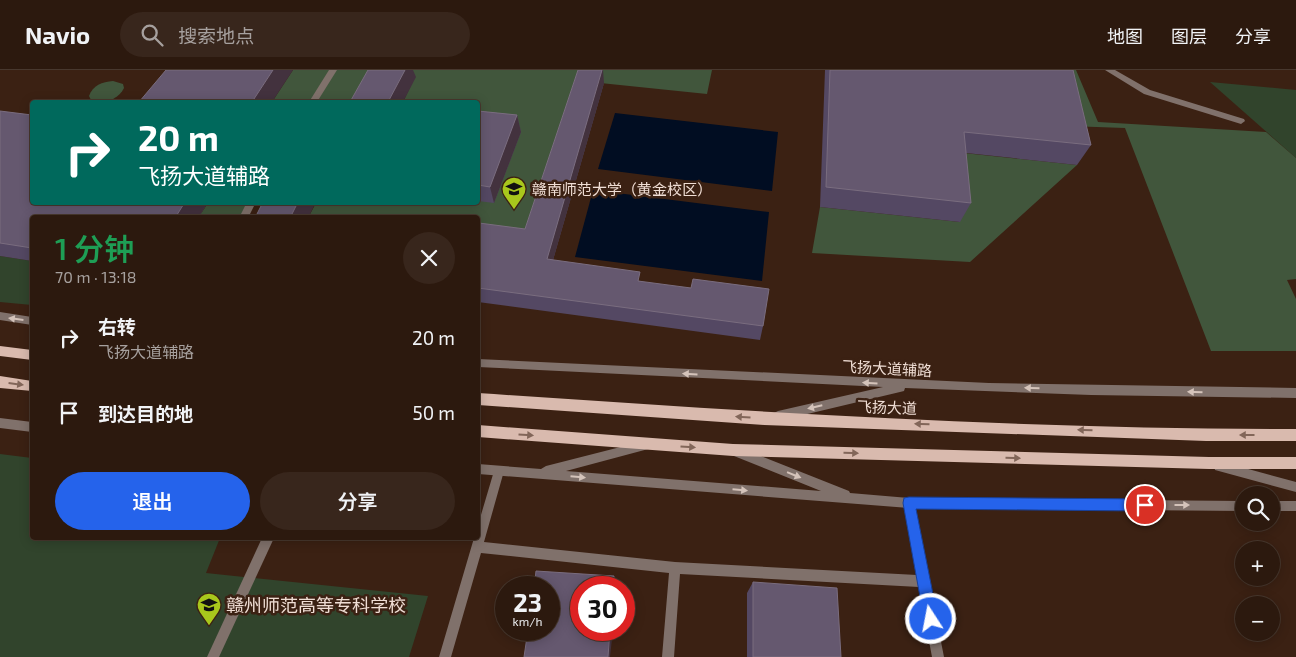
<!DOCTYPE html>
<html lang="zh">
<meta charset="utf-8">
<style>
:root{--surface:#2c190e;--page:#38261c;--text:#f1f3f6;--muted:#a6a09e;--line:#48382e;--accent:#2563eb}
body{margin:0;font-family:"Exo 2","Noto Sans SC",sans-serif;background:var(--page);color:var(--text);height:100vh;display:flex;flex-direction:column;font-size:19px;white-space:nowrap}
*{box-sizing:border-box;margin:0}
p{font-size:16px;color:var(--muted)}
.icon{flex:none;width:28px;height:28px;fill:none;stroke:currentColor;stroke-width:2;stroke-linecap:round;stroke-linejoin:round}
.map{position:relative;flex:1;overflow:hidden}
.panel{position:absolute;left:30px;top:145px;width:450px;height:325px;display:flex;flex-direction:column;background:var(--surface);border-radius:5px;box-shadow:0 2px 12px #0003,0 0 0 1px var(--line)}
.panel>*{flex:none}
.guide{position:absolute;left:30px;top:30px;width:450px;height:105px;border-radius:5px;box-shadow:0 2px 12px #0003,0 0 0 1px var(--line);background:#00695c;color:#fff;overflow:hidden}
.buttons{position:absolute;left:1235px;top:416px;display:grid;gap:10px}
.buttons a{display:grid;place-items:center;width:45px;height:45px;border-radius:50%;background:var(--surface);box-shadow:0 2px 12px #0003,0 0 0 1px var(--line);font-size:25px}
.speed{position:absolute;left:495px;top:506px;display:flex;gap:10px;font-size:25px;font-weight:700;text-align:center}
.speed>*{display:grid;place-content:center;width:65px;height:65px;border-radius:50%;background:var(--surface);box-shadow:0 2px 12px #0003,0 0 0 1px var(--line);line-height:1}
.speed small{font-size:12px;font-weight:400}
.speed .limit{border:8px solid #d22;background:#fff;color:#111}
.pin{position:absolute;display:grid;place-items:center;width:42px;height:42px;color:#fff;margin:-21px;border:2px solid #fff;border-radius:50%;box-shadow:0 1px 5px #0007}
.me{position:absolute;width:55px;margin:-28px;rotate:349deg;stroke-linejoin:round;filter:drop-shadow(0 0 4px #0008)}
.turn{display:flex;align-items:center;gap:18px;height:105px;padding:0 25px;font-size:22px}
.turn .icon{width:65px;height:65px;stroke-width:2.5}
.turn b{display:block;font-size:35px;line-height:42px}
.round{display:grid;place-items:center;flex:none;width:52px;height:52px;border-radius:26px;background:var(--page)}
.summary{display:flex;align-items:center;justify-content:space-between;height:85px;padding:0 25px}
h1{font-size:30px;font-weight:600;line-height:38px;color:#1e9e55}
.cta{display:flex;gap:10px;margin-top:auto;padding:10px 25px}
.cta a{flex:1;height:58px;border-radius:30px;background:var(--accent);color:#fff;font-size:20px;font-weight:600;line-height:58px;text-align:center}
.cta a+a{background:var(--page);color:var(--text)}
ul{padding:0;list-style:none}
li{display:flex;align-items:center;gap:15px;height:75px;padding:0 25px}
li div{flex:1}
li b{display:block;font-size:19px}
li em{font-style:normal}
header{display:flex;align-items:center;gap:30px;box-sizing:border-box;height:70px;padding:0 25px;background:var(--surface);border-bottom:1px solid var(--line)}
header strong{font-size:24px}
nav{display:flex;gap:28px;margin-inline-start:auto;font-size:18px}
.search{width:350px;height:45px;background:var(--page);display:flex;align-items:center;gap:12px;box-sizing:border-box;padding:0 18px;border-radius:28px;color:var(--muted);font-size:19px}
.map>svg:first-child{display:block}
.green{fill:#31442c}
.forest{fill:#41563c}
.water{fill:#010d22}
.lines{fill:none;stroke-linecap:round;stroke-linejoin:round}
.minor{fill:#80716b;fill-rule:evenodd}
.tertiary{fill:#80716b;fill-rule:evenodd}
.primary{fill:#d9baae;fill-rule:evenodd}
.wall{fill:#544863}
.shaded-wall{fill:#43323e}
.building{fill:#65586f;stroke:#7a6d7f}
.oneway{fill:#d4c3ba}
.oneway2{fill:#826659}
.route{fill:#2563eb;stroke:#184099}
.labels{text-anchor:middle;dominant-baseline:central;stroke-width:5;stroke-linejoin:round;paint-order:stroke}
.poi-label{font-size:15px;fill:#f0ded5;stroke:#3b2113;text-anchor:start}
.street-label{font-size:15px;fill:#f0ded5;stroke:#3b2113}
.near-poi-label{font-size:18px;fill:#f0ded5;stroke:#3b2113;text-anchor:start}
</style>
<header>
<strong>Navio</strong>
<div class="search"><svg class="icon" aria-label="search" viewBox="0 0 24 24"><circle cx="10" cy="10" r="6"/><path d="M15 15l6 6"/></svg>搜索地点</div>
<nav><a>地图</a><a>图层</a><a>分享</a></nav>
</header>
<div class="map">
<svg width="1296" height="587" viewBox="0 0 1296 587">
<rect width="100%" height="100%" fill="#3b2113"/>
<g class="green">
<polygon points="1210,12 1296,20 1296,88"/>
<polygon points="0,186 32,191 32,235 0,232"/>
<polygon points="0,384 32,388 32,468 220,468 206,503 428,526 409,587 0,587"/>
</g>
<g class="forest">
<polygon points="293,0 384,0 366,32 272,32"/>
<polygon points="390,0 712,0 707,24 581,11 528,175 478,186 478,148 308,148 316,133 478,132 478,32 403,32 415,7"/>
<polygon points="1056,0 1076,0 1098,52 1266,62 1296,88 1296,209 1287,210 1296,229 1296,281 1211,281 1125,58 1068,56"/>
<path d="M 113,11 L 123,14 L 124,18 C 118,30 103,35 91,30 L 89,26 C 93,15 102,12 113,11 Z"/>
<polygon points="954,82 1077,95 970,192 812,183 820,137 960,152"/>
<polygon points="208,133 252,133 243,147 198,148"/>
</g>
<g class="water">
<polygon points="615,43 778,62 772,121 598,99"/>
<polygon points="593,120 769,142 762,211 575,187"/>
</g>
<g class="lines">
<g class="minor">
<polygon points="329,0 337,0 317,32 309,32"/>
<polygon points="1105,0 1115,0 1150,20 1244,49 1245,51 1241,54 1144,24"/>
<polygon points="247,132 256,132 248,148 239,148"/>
<polygon points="499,396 503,397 504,401 484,472 675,492 917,505 903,433 905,429 909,428 913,429 944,587 932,587 919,517 680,504 674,587 662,587 669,503 481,483 451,587 439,587 474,468 478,468 478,455 494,401 495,397"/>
<polygon points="262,468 274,468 219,587 207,587"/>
</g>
<g class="tertiary">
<polygon points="0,242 32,247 32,255 0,250"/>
<polygon points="478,289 989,313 1296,318 1296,328 1091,325 905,318 904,321 900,322 778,351 774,349 773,346 774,343 778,341 883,317 478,297"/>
<polygon points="0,348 32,352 32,362 0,358"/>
<polygon points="648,370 652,372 653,375 652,378 566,401 821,421 734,386 733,382 734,378 738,377 849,421 850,423 909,428 1244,431 1244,441 909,438 478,404 478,394 541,399 546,396"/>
<polygon points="1219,391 1296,412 1296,422 1215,400 1214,396 1215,392"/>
<rect x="1271" y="431" width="25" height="10"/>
</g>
<g class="primary">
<polygon points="0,276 32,280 32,290 0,286"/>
<polygon points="0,306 32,311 32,321 0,318"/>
<path d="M 478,323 C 750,342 1023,359 1296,359 L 1296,371 L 1206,371 L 764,355 L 478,335 Z"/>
<polygon points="478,355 733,374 1209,387 1296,387 1296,399 1209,399 733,386 478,367"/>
</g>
</g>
<g class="wall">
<polygon points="825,0 1073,0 1091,75 1077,95 966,83 971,133 960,152 820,137"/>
<polygon points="604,13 553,190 640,211 763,256 760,270 478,232 478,157 525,159"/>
<polygon points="0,41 32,132 208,132 198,148 32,148 32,191 0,186"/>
<polygon points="478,41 517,45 521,62 494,133 478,131"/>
<polygon points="753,512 841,587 747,587 747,523"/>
</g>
<g class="shaded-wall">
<polygon points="273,0 293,0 272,32 252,32"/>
<polygon points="405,0 413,0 416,7 403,32 388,32"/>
<polygon points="602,0 603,0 604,13 549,204 547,189"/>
<polygon points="517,45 521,62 494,133 490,117"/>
<polygon points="185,132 208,132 198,148 175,148"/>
<polygon points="298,132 316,132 308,148 290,148"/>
<polygon points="614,506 616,517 616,518 613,518"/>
<polygon points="610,560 613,560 610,587 608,587"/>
</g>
<g class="building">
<polygon points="166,0 273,0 252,32 139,32"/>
<polygon points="368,0 405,0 388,32 350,32"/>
<polygon points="578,0 602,0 547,189 640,202 638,211 691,218 693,209 769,219 763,256 478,218 478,157 479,153 525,159"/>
<polygon points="830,0 1073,0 1091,75 964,62 971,133 826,117"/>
<polygon points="323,30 343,32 322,32"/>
<polygon points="0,41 32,45 32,132 185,132 175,148 32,148 32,178 0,173"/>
<polygon points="478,41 517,45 490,117 478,115"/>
<polygon points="263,132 298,132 290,148 255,148"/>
<polygon points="536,501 614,506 613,518 581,518 581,560 610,560 608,587 524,587 528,560 549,560 549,518 534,518"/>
<polygon points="753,512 837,518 841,587 753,587"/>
</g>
<defs><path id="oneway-solid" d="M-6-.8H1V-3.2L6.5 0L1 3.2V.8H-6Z" transform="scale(1.25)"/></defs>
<g class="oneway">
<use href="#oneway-solid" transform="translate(16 249) rotate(-173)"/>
<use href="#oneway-solid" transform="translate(690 304) rotate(-177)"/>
<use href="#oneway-solid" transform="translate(870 313) rotate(-177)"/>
<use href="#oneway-solid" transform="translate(1032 318) rotate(-178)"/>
<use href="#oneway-solid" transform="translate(1195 322) rotate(-178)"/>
<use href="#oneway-solid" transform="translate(815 337) rotate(167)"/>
<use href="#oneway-solid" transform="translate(794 405) rotate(22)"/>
<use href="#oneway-solid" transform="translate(578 407) rotate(5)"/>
<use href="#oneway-solid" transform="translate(740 420) rotate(5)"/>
<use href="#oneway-solid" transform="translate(1182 435)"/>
</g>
<g class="oneway2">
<use href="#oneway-solid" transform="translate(16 314) rotate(7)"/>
<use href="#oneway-solid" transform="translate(743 347) rotate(-176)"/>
<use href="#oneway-solid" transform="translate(922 354) rotate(-178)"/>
<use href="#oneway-solid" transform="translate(1085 360) rotate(-178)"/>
<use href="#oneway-solid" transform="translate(526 365) rotate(4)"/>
<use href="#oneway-solid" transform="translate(1247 365) rotate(-180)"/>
<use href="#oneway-solid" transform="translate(688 377) rotate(4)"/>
<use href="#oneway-solid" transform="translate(851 383) rotate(2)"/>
<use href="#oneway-solid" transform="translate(1013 388) rotate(2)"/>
</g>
<polygon class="route" points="909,427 1145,429 1150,430 1152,435 1150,439 1145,441 916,439 938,549 936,554 931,556 926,554 924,549 903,433 904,428"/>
<defs>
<symbol id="university-pin" viewBox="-11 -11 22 30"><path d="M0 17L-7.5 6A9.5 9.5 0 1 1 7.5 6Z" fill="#a8c71c" stroke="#3b2113"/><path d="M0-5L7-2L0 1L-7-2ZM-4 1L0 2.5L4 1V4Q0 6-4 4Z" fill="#111"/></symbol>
</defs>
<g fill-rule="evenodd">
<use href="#university-pin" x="500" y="105" width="28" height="38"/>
<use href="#university-pin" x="195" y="521" width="28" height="38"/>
</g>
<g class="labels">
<g class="poi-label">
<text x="532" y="119">赣南师范大学（黄金校区）</text>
</g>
<g class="street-label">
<text transform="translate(887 298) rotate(3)">飞扬大道辅路</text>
<text transform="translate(887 337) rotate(2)">飞扬大道</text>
</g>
<g class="near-poi-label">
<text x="226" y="535">赣州师范高等专科学校</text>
</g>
</g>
</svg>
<div class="buttons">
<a><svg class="icon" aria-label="search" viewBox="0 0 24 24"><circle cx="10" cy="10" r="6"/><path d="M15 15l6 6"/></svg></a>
<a>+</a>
<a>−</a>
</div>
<div class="speed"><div>23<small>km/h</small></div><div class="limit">30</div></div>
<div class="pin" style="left:1145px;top:435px;background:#d93025"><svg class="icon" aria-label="arrive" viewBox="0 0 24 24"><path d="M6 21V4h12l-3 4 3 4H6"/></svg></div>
<svg class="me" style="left:931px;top:549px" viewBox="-20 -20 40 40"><circle r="17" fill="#2563eb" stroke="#fff" stroke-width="3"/><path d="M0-11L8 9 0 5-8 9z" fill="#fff"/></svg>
<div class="guide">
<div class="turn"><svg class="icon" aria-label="right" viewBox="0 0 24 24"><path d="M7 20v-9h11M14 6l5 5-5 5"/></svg><div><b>20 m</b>飞扬大道辅路</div></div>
</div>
<section class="panel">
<div class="summary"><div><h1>1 分钟</h1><p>70 m · 13:18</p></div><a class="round"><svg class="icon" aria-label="close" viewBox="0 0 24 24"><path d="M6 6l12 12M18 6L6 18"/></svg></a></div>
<ul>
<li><svg class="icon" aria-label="right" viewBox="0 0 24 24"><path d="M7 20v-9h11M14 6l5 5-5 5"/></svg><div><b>右转</b><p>飞扬大道辅路</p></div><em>20 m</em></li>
<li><svg class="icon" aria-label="arrive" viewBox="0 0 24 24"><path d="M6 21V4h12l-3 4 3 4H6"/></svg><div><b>到达目的地</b></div><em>50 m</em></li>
</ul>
<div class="cta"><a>退出</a><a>分享</a></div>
</section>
</div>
